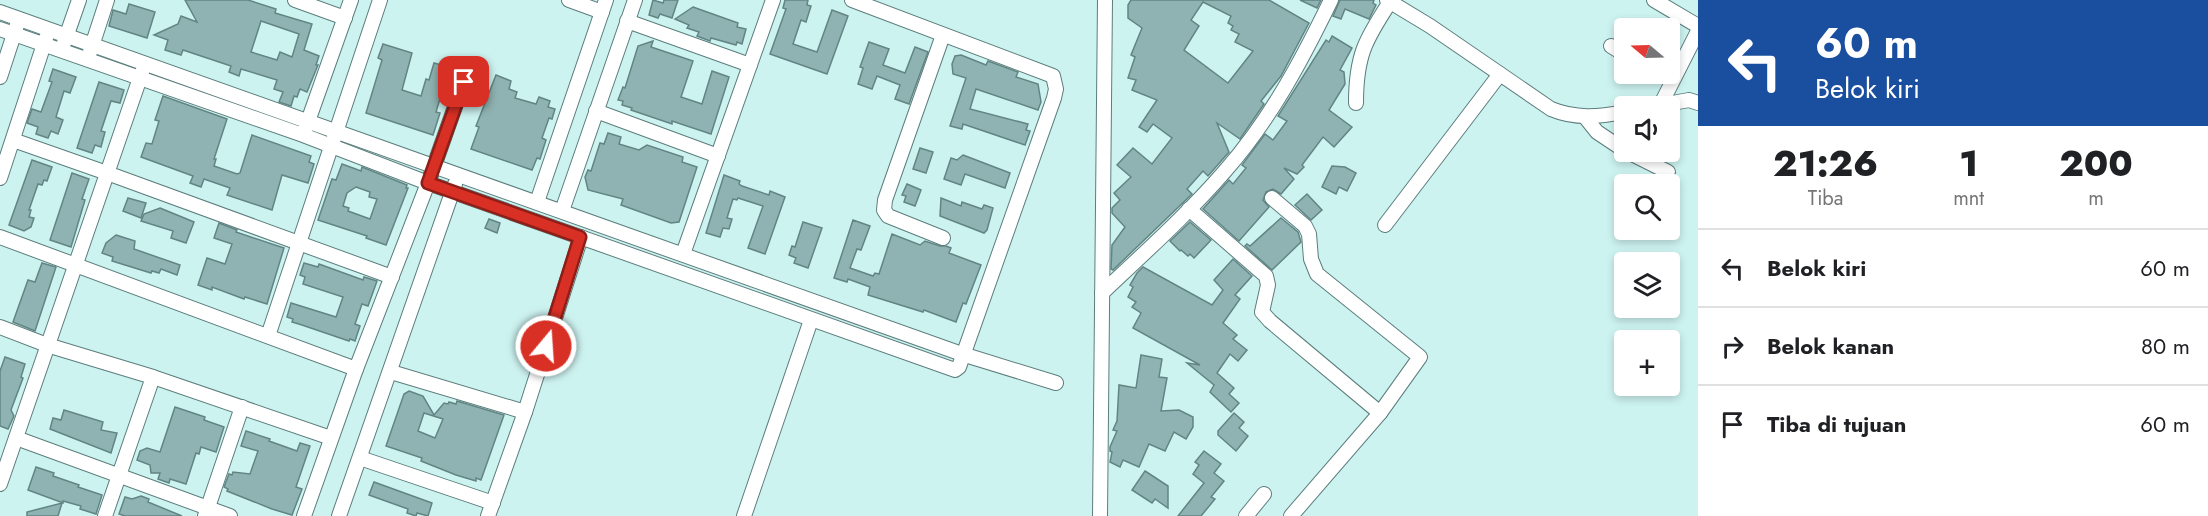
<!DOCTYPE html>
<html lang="id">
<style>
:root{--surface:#fff;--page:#f2f2f2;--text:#202124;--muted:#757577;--line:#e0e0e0}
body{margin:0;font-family:Jost,sans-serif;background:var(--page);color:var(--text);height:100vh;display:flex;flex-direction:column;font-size:22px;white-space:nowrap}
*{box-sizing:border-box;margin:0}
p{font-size:20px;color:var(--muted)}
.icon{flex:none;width:33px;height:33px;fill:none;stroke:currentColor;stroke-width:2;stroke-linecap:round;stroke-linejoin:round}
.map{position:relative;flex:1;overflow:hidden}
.details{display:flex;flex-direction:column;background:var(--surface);width:510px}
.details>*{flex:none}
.guide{background:#1a4fa0;color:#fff;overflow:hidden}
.needle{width:39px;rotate:289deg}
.tools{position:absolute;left:1614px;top:18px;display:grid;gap:12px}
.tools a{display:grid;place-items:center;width:66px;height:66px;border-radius:6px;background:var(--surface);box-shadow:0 3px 9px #0003;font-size:30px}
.pin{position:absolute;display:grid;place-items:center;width:51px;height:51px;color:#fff;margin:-26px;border-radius:12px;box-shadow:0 3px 9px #0006}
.me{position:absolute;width:66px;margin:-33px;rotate:18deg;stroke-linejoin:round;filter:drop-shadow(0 0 4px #0008)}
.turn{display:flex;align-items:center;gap:21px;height:126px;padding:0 18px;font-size:27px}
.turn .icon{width:78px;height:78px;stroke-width:2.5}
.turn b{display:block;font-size:42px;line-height:51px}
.eta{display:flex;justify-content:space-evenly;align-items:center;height:102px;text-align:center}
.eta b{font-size:36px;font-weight:800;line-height:42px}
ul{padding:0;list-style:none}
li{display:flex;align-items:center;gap:18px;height:78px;padding:0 18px;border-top:2px solid var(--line)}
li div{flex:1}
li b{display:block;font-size:22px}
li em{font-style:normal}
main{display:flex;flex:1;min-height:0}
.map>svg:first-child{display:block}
.building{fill:#8fb3b2;stroke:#628584;stroke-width:1.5;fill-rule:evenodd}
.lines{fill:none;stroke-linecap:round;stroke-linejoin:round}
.minor-casing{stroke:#5b7e7d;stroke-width:16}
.minor{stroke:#fff;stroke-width:14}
.route-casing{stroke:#8d1f18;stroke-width:15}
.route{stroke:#d93025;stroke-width:10}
</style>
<main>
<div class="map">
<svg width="1698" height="516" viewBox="0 0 1698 516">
<rect width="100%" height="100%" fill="#cdf3f1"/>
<g class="building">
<path d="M 185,0 L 248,0 L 276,9 L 275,13 L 312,24 L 304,50 L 319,56 L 316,65 L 318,65 L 307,92 L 300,89 L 297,97 L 294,96 L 291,106 L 279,102 L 283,92 L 274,89 L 277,80 L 241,69 L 239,76 L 229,72 L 231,66 L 183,50 L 181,55 L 165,50 L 168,40 L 154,35 L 178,24 L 181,16 L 197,22 ZM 261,21 L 299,34 L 292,57 L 280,52 L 277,60 L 251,52 Z"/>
<polygon points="653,0 663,3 664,0 678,0 672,18 660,14 658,18 649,15"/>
<polygon points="785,0 808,0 807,5 811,6 806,22 801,20 793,44 817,52 832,10 848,16 827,74 770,54 786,9 783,8"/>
<path d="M 1131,0 L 1269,0 L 1309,23 L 1281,76 L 1261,101 L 1264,104 L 1240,139 L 1217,123 L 1229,152 L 1208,176 L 1203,171 L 1187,189 L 1192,194 L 1113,270 L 1111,269 L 1112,245 L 1125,227 L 1112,213 L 1112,208 L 1120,200 L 1114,193 L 1131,177 L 1117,165 L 1133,148 L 1152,164 L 1172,138 L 1153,124 L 1147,132 L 1139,127 L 1157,100 L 1132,90 L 1136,80 L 1128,78 L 1135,57 L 1131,55 L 1142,28 L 1128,18 L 1128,5 ZM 1203,2 L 1231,16 L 1228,23 L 1233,26 L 1231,30 L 1239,34 L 1235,42 L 1253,51 L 1228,83 L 1184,50 L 1199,26 L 1191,20 Z"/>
<polygon points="1300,0 1321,0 1317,8"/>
<polygon points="1340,0 1374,0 1373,3 1376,5 1369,19 1345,9 1341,19 1333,16"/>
<polygon points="129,4 155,12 147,38 109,26 113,10 126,14"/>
<polygon points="693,7 738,23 737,27 746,29 742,44 737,42 736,45 711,38 710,41 697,36 699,32 687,28 689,25 675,19"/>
<polygon points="1332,36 1352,48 1340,70 1344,72 1345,84 1329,110 1352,127 1334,147 1323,137 1302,165 1304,167 1297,174 1284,168 1294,179 1281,194 1273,189 1266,192 1263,200 1269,207 1239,241 1203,209 1229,180 1233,184 1246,168 1242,165 1265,134 1273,140 1287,121 1278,116 1326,40 1329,42"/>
<polygon points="653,41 651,47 693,61 681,97 702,104 712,71 729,77 711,134 672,121 672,124 631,110 632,108 622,105 623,101 618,100 623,87 625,88 638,46"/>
<polygon points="869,42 889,49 883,65 905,73 915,47 928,52 909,104 895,99 900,85 877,76 872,89 858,84 863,68 860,67"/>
<polygon points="383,44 412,53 402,90 421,96 426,79 429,80 434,63 452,68 448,83 445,82 436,112 440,113 433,135 366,113 382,60 378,58"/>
<polygon points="961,55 986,65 988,61 1018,72 1016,77 1038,84 1041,102 1038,110 976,89 970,109 1028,124 1026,130 1030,131 1025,145 963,124 962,129 950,126 966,78 953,74 952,64 955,56"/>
<polygon points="53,69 76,77 70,93 64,91 56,117 63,120 58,134 51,131 48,138 36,134 38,127 27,123 32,109 41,112 52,82 49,81"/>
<polygon points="496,75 511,81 509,89 517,92 515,98 536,104 539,97 550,101 548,107 555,109 552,119 549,118 542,138 546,140 540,159 537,158 532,170 471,149 479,127 476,126"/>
<polygon points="99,82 124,90 120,103 111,101 101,131 105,132 101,147 95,145 92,153 77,148"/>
<polygon points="163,96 227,119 214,159 216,159 214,166 237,174 240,173 252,135 311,156 309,162 314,164 308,183 282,175 272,210 227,195 230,188 204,179 201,187 190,183 193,176 141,157 146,143 152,144 159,121 155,120"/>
<polygon points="608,133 621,137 619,144 639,150 647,145 683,157 682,162 697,167 679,222 671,223 621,205 623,199 588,190 585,177 588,170 591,171 600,143 604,144"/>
<polygon points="920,148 933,152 926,173 913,169"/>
<polygon points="963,155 1010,173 1005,188 965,174 961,185 944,179 951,158 957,160"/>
<polygon points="32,160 52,167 47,181 44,180 42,185 38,184 29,210 31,210 29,217 34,218 31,227 24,231 9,225"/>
<path d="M 342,164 L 361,171 L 362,167 L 407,185 L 406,188 L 408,188 L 386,245 L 366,238 L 367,236 L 318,220 L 332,179 L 336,180 ZM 356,187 L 370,192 L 369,197 L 377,199 L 370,219 L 348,211 L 349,208 L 343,206 L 347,193 Z"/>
<polygon points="1332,166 1345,167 1356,173 1347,191 1339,187 1336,194 1322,187"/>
<polygon points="72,173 89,179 82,199 85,200 71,247 50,240"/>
<polygon points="724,175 740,181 739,184 742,186 769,195 770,191 785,197 765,254 748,248 763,206 738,198 737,200 733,199 727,218 732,219 729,229 723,228 720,237 706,233"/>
<polygon points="907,184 921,190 915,206 904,202 906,196 902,195"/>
<polygon points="1307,194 1322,210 1311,220 1295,205"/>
<polygon points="128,198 146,203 141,218 123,211"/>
<polygon points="941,198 961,206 962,202 982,209 984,205 993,208 987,230 984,233 940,216"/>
<polygon points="160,208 194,222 186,243 171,238 173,231 141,221 144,214"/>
<polygon points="1281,218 1298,232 1301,242 1272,270 1245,246 1247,244 1250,246"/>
<polygon points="489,219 500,223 497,233 485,228"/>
<polygon points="853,220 870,226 861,250 857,249 850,268 873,276 875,273 879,274 892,234 920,245 925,241 940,246 946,246 951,248 949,253 981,265 966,304 963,303 956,322 924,310 923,312 868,295 870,287 848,279 847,282 834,278"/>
<polygon points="803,222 822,228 808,268 794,263 796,258 789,255 792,246 795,247"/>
<polygon points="1190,222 1211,240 1194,258 1190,254 1188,256 1181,250 1180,251 1170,241"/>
<polygon points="219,223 237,230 236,232 284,248 267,304 245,297 244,299 212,287 212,290 198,285 207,258 225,264 232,244 214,238"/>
<polygon points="116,235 135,241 134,249 180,265 177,275 161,269 159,273 152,271 151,273 112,261 113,257 102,253 106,243"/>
<polygon points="1233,259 1252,276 1235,295 1240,299 1223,323 1237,335 1233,339 1247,350 1238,361 1230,354 1217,373 1234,388 1229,394 1239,403 1231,412 1210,392 1214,385 1187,363 1200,365 1133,328 1141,313 1132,307 1136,302 1128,297 1133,287 1130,285 1137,273 1143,267 1212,305 1223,290 1214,280"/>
<polygon points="42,263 56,267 35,331 13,322 28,280 35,282"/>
<polygon points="304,263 318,267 319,264 363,280 364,277 377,281 368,306 362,304 355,324 360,326 355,341 350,339 349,341 302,325 292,322 293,319 287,317 291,303 336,317 343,297 303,284 305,277 300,275"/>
<polygon points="1141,355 1162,359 1159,377 1167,378 1161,411 1179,410 1193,417 1193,427 1186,439 1174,432 1165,451 1149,444 1139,467 1123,460 1120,467 1110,462 1112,452 1110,451 1110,447 1117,431 1113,430 1117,421 1119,385 1136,388"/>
<polygon points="5,357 25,364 21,377 23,378 11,410 14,416 8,429 0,426 0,371"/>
<path d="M 409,391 L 423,396 L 434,415 L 444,403 L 448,404 L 449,402 L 456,404 L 457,401 L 504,415 L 481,480 L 476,478 L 476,481 L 456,475 L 421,461 L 422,458 L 386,446 L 404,394 ZM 424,413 L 443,419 L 435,438 L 418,431 Z"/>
<polygon points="175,407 205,417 204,420 224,427 216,452 201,447 199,454 196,453 186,484 170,479 169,483 158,479 160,473 151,473 150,465 137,460 140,451 147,448 160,452"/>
<polygon points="64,410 103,422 101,430 117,433 111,453 50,429 53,418 61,420"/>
<polygon points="1234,413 1244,422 1239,428 1248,436 1236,451 1218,435 1218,431"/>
<polygon points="246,431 270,439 269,441 297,451 300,443 310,446 296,487 302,489 292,515 272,509 227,491 228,489 224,487 229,474 232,475 233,472 250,474 258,451 241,446"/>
<polygon points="1204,451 1221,464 1214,473 1224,481 1211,497 1215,499 1201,516 1178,516 1204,483 1193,474 1199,465 1195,462"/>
<polygon points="36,467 54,473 53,476 79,485 78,487 102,495 96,514 80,509 81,506 63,501 63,503 28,490"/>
<polygon points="1145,471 1168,486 1168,508 1155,499 1152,503 1132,490"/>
<polygon points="374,482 432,503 428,516 417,513 416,516 407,513 408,509 369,495"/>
<polygon points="141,496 149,499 148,502 182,516 125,516 119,514 125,497 132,499"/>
<polygon points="62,503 58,516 27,516 27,512"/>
</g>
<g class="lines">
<defs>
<g id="minor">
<polyline points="295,0 345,18"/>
<polyline points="569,0 602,12"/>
<path d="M 1387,0 L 1430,26 L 1551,109 C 1575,119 1599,117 1624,112"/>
<polyline points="1654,0 1698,26"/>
<polyline points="0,12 962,354 1056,383"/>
<polyline points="627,21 750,65"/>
<polyline points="0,29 303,135 428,183 955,370 959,367 1054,98 1056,89 1053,76 852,0"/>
<polyline points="64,43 79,0"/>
<polyline points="1611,46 1624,54"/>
<polyline points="90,52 107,0"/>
<polyline points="0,77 17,25"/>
<path d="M 1356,103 C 1356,56 1365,40 1390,2"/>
<polyline points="1656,106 1689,100 1698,103"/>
<polyline points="1660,106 1698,31"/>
<polyline points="596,111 718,156"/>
<polyline points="1585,117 1597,132 1624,150"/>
<polyline points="306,127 351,0"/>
<polyline points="13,140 107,173 392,277"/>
<polyline points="1628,152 1668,172"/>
<polyline points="0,178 46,38"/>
<polyline points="1272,198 1305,226 1309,234 1311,259 1317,274 1420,357 1380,413"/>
<polyline points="537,202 606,0"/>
<polyline points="1189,209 1266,276 1268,285 1262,312 1270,321 1380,413 1291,516"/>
<polyline points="562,211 635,0"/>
<polyline points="1385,225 1500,74"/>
<polyline points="0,237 356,369"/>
<polyline points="943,238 888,216 884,210 885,200 943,35"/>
<polyline points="683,254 773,0"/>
<path d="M 1102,293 C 1144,253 1188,214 1225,171 C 1270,120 1302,60 1331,0"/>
<polyline points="0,327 47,345 153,377 331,438"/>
<polyline points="268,336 380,0"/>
<polyline points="391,372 525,412"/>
<polyline points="16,438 230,516"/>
<polyline points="360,458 493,503"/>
<polyline points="0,484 142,72"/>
<polyline points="105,516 153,377"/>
<polyline points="205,516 242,407"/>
<polyline points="304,516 356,369 428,183 469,67"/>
<polyline points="339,516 455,184"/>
<polyline points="488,516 525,412 581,237"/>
<polyline points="744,516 811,320"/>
<polyline points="1100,516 1105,0"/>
<polyline points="1246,516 1264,494"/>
</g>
</defs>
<use href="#minor" class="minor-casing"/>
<use href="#minor" class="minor"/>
</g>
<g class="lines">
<defs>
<polyline id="route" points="464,82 428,183 580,237 546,346"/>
</defs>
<use href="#route" class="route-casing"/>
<use href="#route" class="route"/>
</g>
</svg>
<div class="tools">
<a><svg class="needle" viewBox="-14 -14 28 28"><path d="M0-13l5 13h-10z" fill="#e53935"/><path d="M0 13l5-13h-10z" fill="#757577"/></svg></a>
<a><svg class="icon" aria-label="sound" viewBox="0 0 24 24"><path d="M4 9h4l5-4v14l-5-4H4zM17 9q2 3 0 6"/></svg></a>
<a><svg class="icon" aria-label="search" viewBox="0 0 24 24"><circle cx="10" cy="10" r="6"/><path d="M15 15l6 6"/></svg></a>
<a><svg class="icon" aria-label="layers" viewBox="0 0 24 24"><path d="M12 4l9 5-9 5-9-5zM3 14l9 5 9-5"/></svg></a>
<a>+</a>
</div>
<div class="pin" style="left:464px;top:82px;background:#d93025"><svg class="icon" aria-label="arrive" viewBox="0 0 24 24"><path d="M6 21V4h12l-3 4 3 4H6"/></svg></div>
<svg class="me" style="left:546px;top:346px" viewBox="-20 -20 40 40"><circle r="17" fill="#d93025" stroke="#fff" stroke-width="3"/><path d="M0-11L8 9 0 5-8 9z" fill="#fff"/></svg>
</div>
<section class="details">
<div class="guide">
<div class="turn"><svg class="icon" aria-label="left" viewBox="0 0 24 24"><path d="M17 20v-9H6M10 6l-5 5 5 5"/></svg><div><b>60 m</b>Belok kiri</div></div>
</div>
<div class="eta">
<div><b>21:26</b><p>Tiba</p></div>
<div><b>1</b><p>mnt</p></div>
<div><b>200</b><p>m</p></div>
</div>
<ul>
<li><svg class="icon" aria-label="left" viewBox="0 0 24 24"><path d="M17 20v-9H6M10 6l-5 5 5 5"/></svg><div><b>Belok kiri</b></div><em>60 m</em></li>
<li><svg class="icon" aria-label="right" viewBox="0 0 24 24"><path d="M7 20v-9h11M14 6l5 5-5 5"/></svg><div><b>Belok kanan</b></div><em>80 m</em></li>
<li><svg class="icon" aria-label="arrive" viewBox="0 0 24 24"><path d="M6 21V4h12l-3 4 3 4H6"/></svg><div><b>Tiba di tujuan</b></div><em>60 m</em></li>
</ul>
</section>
</main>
